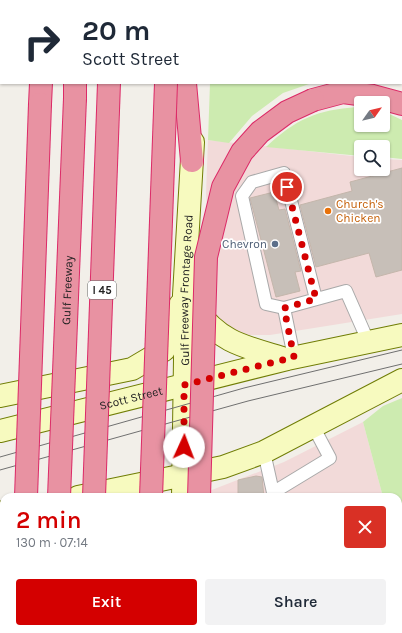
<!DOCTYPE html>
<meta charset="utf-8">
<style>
:root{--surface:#fff;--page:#f2f2f3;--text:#1f2937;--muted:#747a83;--accent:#d40000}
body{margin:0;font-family:Karla,sans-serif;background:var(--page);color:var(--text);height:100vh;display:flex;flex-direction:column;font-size:15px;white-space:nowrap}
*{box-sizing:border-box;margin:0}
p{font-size:13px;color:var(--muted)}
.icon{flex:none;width:22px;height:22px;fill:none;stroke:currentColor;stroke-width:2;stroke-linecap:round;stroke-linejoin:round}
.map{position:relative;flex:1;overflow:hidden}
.side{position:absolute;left:0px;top:493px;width:402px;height:140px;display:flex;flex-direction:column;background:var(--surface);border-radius:12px 12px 0 0;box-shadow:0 1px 3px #0004}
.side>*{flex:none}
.hud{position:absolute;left:0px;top:0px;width:402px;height:84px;box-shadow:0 1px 3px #0004;background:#fff;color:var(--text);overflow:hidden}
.needle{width:26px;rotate:56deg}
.tools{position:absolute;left:354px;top:96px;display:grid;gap:8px}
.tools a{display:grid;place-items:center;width:36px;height:36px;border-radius:4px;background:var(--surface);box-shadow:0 1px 3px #0004;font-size:20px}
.pin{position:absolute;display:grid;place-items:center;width:34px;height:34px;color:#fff;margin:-17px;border:2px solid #fff;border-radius:50%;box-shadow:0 1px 4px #0007}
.me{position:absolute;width:44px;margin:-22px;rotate:2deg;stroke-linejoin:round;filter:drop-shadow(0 0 3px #0008)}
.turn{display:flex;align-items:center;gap:14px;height:84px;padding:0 16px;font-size:18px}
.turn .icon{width:52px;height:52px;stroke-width:2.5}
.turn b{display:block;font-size:28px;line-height:34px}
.round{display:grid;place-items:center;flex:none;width:42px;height:42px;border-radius:4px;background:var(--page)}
.head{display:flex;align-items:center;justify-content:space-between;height:68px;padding:0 16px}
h1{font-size:24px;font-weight:600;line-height:30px;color:var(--accent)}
.button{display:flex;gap:8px;margin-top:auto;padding:8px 16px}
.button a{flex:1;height:46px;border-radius:4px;background:var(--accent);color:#fff;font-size:16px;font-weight:600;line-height:46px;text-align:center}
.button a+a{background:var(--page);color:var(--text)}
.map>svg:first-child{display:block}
.commercial{fill:#f2dad9}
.grass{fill:#cdebb0}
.parking{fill:#e2e2e2}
.building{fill:#c7bfb8;stroke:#c4b6ab}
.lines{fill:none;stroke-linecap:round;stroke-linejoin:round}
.lane-casing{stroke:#a9a9a9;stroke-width:14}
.street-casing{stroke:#a9a9a9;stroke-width:24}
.secondary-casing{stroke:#707d05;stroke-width:24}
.highway-casing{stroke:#dc2a67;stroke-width:24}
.lane{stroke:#fff;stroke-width:12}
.street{stroke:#fff;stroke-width:22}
.secondary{stroke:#f7fabf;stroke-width:22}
.highway{stroke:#e892a2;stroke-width:22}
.tram{stroke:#707070;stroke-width:1}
.highway-bridge-casing{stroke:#dc2a67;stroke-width:24;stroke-linecap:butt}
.highway-bridge{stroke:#e892a2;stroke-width:22}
.route{stroke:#d40000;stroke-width:7;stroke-dasharray:0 12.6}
.food-dot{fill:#e8710a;stroke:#fff;stroke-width:1.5}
.service-dot{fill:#5c6f8a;stroke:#fff;stroke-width:1.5}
.labels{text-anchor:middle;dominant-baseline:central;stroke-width:3.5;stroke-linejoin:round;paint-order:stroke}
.shield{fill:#fff;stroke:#646464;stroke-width:1}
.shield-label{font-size:11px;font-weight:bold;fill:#222}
.food-label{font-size:12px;fill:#c56008;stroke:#fff;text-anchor:start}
.service-label{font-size:12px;fill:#4e5e75;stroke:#fff;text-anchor:end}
.street-label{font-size:12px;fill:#222;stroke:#fff}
</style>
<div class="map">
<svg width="402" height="633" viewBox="0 0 402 633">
<rect width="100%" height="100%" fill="#f2efe9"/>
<g class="commercial">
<polygon points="208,140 361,157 361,169 383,169 383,159 402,160 402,314 270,335 249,335 234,331 222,323 217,317 211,264 206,194"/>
<polygon points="363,422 383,497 204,497 204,493 284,462"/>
</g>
<g class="grass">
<polygon points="210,83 312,83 283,93 252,116 229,143 208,140"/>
<path d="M 357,107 L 361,108 L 361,125 L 383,125 L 383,111 L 402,120 L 402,159 L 383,157 L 383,147 L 361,147 L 361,156 L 266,147 C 296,119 317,110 357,107 Z"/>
<polygon points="402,398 402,570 398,555 398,497 383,497 363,422 383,406"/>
</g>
<g class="parking">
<rect x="236" y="0" width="144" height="1"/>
<polygon points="398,626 400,633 298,633 313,629 398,629"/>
</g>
<g class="building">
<polygon points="402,168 402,270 376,277 369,253 316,267 300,205 352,191 350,182"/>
<polygon points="274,192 279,210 285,209 301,271 295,272 300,291 276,297 250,198"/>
<polygon points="256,476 262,477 264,497 238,497 238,480"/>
</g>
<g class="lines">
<defs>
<g id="lane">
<polyline points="316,299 284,173 252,182 242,196 266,304 284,308 346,291 368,341"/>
<polyline points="284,308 294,357"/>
<polyline points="264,452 274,497"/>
<polyline points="274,492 330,458 313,426"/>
<polyline points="278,629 279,633"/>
</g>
<g id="street">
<polyline points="401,2 402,6"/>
<polyline points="398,589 402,588"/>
<polyline points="227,633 242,629"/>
</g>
<g id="secondary">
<polyline points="196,1 196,0"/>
<path d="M 195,308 C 221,344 246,347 286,359"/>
<polyline points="0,396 132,369 164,350 180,305"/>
<path id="s1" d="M 0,431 L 287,359 L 402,335"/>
<polyline points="78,497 223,467 264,452 402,380"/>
<path id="s2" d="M 183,497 L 185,359 L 184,295 L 193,142"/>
<polyline points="0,513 4,512"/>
<polyline points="0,549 4,549"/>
<polyline points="170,629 171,633"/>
</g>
<g id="highway">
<polyline points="177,0 177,1"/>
<polyline points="44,1 44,0"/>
<polyline points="78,1 78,0"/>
<polyline points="112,1 112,0"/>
<polyline points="185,83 192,161"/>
<polyline points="75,98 75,83"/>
<polyline points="313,100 343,92 373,96 402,104"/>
<polyline points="40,104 41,83"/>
<polyline points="21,633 21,629"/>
<polyline points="54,633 55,629"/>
<polyline points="89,633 89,629"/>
<polyline points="146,633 146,629"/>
<polyline points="188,633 189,629"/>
</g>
</defs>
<use href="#lane" class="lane-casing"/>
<use href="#street" class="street-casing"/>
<use href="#secondary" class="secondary-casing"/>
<use href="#highway" class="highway-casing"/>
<use href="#lane" class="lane"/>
<use href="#street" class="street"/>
<use href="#secondary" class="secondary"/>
<use href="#highway" class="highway"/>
<g class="tram">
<polyline points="0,457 244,388 402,350"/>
<polyline points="0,470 248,401 402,364"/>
</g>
<defs>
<g id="highway-bridge">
<polyline points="26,497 40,104"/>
<path id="s3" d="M 59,497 L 75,98"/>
<polyline points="94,497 109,83"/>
<polyline points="151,497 166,83"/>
<polyline points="199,497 206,257 223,187 242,152 260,132 287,112 313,100"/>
</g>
</defs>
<use href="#highway-bridge" class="highway-bridge-casing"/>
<use href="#highway-bridge" class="highway-bridge"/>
</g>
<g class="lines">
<polyline class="route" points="184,447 184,385 294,357 284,308 316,299 287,187"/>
</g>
<circle class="food-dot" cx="328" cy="211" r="4"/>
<circle class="service-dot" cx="275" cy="244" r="4"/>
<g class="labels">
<rect class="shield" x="88" y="281" width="28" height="18" rx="3"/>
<g class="shield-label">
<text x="102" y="290">I 45</text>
</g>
<g class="food-label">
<text x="336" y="204">Church's<tspan x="336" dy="14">Chicken</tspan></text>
</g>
<g class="service-label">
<text x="267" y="244">Chevron</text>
</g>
<g class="street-label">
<text stroke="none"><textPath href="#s3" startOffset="207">Gulf Freeway</textPath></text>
<text stroke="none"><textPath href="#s2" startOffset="207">Gulf Freeway Frontage Road</textPath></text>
<text stroke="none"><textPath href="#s1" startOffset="135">Scott Street</textPath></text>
</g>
</g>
</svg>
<div class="tools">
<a><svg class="needle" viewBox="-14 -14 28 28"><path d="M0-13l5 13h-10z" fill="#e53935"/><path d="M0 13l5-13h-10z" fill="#747a83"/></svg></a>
<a><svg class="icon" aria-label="search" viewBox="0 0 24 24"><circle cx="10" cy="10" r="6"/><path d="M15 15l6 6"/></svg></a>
</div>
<div class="pin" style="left:287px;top:187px;background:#d93025"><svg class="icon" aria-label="arrive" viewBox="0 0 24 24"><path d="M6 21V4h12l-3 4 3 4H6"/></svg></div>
<svg class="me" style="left:184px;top:447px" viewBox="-20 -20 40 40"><circle r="19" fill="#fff"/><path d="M0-13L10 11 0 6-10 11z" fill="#d40000"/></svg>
<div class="hud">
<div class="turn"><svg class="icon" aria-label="right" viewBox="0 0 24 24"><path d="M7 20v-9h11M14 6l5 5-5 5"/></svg><div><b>20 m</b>Scott Street</div></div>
</div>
<section class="side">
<div class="head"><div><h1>2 min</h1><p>130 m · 07:14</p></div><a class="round" style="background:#d93025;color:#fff"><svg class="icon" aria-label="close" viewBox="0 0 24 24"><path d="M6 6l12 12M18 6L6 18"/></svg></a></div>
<div class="button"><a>Exit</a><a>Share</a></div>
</section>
</div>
